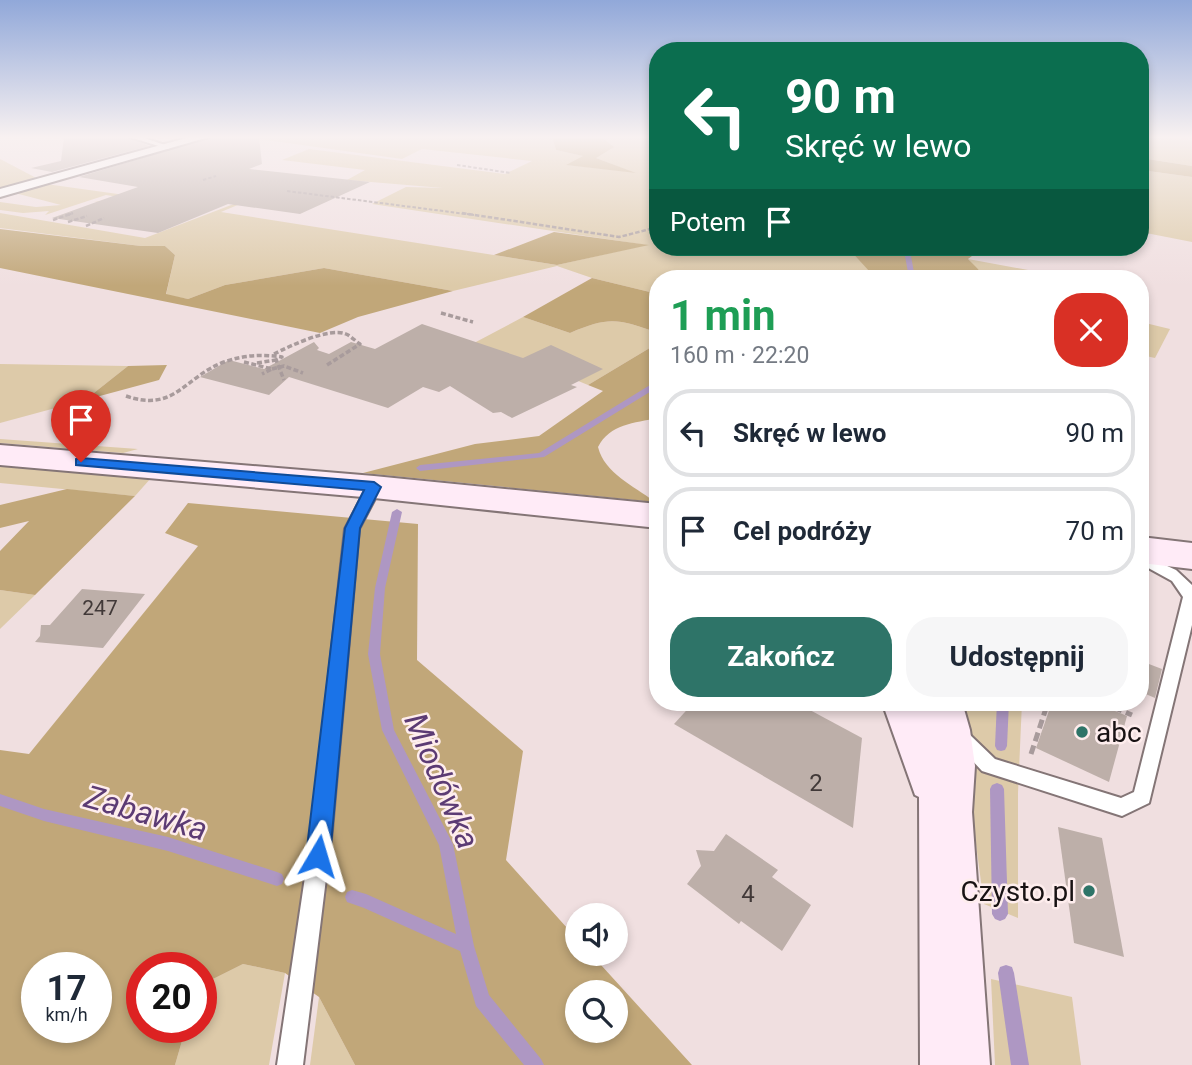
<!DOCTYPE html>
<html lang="pl">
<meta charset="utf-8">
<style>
:root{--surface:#fff;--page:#f6f6f7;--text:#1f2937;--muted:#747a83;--line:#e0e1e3;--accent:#2e7468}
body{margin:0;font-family:Roboto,sans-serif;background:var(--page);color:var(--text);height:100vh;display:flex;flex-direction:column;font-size:26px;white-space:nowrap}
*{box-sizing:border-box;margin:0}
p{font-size:23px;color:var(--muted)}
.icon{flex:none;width:38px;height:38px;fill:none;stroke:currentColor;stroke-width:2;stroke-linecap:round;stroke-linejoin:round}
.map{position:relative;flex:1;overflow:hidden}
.sheet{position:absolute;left:649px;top:270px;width:500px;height:441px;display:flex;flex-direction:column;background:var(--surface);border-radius:28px;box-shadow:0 4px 10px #0003}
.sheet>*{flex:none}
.hud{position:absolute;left:649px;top:42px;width:500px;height:214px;border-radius:28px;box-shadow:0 4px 10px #0003;background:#0b6e4f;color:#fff;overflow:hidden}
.controls{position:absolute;left:565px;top:903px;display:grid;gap:14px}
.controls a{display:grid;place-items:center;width:63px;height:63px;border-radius:50%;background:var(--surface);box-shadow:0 4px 10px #0003;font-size:35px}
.speed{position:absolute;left:21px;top:952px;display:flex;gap:14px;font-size:35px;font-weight:700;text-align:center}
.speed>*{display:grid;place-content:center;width:91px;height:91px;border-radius:50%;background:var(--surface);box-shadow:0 4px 10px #0003;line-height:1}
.speed small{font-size:18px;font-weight:400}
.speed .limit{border:10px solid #d22;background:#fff;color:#111}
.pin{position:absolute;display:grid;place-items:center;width:60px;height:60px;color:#fff;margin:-72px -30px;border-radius:50% 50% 50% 0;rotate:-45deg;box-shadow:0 0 7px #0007}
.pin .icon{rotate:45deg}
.me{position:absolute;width:77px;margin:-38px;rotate:7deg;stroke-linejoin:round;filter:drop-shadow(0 0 5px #0008)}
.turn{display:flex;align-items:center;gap:24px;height:147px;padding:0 21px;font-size:32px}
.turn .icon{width:91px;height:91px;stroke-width:2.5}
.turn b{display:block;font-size:49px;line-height:60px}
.then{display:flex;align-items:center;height:66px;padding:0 21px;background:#0003;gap:14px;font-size:26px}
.round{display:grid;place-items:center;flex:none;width:74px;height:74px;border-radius:28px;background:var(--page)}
.headline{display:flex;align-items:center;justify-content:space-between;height:119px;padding:0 21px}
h1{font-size:42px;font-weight:700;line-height:52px;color:#1e9e55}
.button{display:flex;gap:14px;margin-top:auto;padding:14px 21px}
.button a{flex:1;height:80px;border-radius:28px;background:var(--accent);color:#fff;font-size:28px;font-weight:700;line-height:80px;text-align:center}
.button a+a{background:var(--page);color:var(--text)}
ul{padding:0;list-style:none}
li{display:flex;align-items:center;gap:21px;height:88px;margin:0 14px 10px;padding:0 7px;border:4px solid var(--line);border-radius:28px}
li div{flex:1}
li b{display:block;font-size:26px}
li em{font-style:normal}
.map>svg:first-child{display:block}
.green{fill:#ddcaa9}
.forest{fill:#c1a779;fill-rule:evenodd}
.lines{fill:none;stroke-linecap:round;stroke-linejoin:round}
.stream{fill:#ae97c3;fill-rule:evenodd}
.building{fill:#bdafa9}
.service-casing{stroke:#847576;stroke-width:4}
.minor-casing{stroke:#847576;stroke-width:4}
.secondary-casing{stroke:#847576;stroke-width:4}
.path-far3{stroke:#a89b9c;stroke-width:2;stroke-dasharray:3.5 2;stroke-linecap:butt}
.path-far2{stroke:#a89b9c;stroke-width:2.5;stroke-dasharray:4.5 2;stroke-linecap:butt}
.path-far1{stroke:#a89b9c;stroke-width:3.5;stroke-dasharray:5 2.5;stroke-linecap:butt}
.path{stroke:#a89b9c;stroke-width:5;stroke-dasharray:9 4.5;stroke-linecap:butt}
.service{fill:#fff;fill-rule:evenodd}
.minor{fill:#fff;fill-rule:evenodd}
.secondary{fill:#ffebf7;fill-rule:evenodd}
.route{fill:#1a73e8;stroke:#114b97;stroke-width:2}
.poi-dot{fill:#2e7468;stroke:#feeded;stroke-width:2.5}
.labels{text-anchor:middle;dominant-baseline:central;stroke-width:5;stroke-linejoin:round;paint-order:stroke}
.number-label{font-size:21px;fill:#413938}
.near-number-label{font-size:24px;fill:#413938}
.near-poi-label{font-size:28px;fill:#181213;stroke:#feeded;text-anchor:start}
.near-water-label{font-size:32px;font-style:italic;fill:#5c3b74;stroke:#feeded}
</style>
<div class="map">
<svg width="1192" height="1065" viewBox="0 0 1192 1065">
<rect width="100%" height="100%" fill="#f0dfe0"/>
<g class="green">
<polygon points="246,137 552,137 556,150 584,156 568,165 632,172 596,158 603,140 601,137 658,137 658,247 847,247 871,272 858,278 658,278 658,294 592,278 557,266 453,291 324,268 225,285 188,299 166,295 175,255 165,246 141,246 0,228 0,213 145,238 268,191 271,191 221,212 557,265 646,245 372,204 406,187 443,188 347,180 365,170 282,160 309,149 505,174 532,161 422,149 402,159"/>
<polygon points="1141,137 1192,140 1192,166 1141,158"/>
<polygon points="0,159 4,161 42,181 0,191"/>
<polygon points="1141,170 1192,177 1192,242 1141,232"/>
<polygon points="46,184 168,201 124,206 94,201 116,202 125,198 106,195 45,215 49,211 23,213 0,210 0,202 36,207 61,205 11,192"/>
<path d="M 968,259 L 1050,274 L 1048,278 C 1021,278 986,285 968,259 Z"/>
<path d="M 523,317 L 570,333 C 610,316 618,319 658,333 L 658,343 L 588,385 L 525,359 L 474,343 Z"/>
<polygon points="1141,322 1170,329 1155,358 1141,355"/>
<polygon points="0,364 128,366 85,400 0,423"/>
<polygon points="0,439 138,449 123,453 0,443"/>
<polygon points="0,465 151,478 135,496 0,483"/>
<polygon points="0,590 35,595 0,629"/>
<polygon points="950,702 1022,702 1018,793 1018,918 984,904 961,733"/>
<polygon points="243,964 285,973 269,1065 175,1065 186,1027 201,1027 201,985"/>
<polygon points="991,979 1072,997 1081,1065 995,1065"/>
<polygon points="319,997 355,1065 310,1065"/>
</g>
<g class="forest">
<polygon points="552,137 601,137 614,147 596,158 636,173 566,165 583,156 556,150"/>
<polygon points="1141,158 1192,166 1192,177 1141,170"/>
<polygon points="0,229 141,246 165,246 175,255 166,294 188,299 225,285 324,268 453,291 358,317 320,333 0,268"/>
<polygon points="554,232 649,245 557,265 494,255"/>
<polygon points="847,247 984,247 968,259 980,271 998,278 858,278 870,272"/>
<path d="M 592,278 L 658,294 L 658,333 C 618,319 610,316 570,333 L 523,317 Z"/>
<path d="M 658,343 L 658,418 C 634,423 610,424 598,447 C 605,474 633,485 655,502 L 363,473 L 475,444 L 539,436 L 603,391 L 588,385 Z"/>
<polygon points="167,365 159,380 85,400 128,366"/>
<polygon points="67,489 135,496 35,595 0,590 0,551 29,521 0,528 0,505"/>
<path d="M 188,503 L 418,524 L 417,660 L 523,751 L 506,860 L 577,939 L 578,954 L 591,954 L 692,1065 L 355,1065 L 319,997 L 285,973 L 243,964 L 201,985 L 201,968 L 142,968 L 142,1027 L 186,1027 L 175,1065 L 0,1065 L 0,750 L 29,754 L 198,546 L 165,533 ZM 37,968 L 96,968 L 96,1027 L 37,1027 ZM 578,992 L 616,992 L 616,1031 L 578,1031 Z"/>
</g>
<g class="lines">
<g class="stream">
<polygon points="912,247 918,247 911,256 915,278 909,278 905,256"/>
<polygon points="655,382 658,382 658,387 544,457 420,471 416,468 420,465 539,453"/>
<polygon points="397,509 402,512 385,588 380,654 394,730 453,844 474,946 489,995 541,1059 544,1065 524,1065 476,1006 460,951 364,908 347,902 345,897 347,892 352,890 366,894 456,934 439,845 382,730 368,654 375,588 392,512"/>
<polygon points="997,702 1009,702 1007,746 1005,750 1001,751 997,750 995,746"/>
<polygon points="997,783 1002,785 1004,789 1008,914 1005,919 1000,921 995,919 992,914 990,789 992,785"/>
<polygon points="0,794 44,809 168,837 277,872 282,874 284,879 282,884 277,886 168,851 44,821 0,806"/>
<polygon points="1006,965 1012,967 1014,973 1029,1065 1011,1065 998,973 1000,967"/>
</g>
</g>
<g class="building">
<polygon points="64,137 128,137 149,146 52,172 31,168 61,161"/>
<polygon points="211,137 259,137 262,164 249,169 370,182 300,214 228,204 158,233 52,218 138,187 79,177"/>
<polygon points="422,324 523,358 551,345 603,369 571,385 577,387 512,418 501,412 493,413 450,386 439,392 423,387 388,408 289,377 269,395 200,377 229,360 264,369 314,342 319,348 317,350 329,354 351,342 375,349"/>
<polygon points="82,589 145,594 103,648 35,642 40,636 41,625 50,625"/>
<polygon points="1141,661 1162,669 1155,698 1141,692"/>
<polygon points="694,702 795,702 862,738 853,828 674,724"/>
<polygon points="1052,702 1094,702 1127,716 1109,782 1036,748"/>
<polygon points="1058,827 1102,838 1124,957 1074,943"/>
<polygon points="726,834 778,870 772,877 811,905 782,951 741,921 739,924 687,884 701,866 696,850 714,851"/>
</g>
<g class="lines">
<defs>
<g id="service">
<polygon points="130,137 141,137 171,147 168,149"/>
<polygon points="374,483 381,487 359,529 332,830 303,1065 277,1065 312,830 345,529 367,487"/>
<polygon points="1141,554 1176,570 1192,585 1192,625 1149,803 1122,816 982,771 956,743 953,738 956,733 962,730 968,733 995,759 1121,798 1134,792 1183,597 1172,581 1141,564"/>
</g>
<polygon id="minor" points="190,137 209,137 0,197 0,189"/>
<g id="secondary">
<polygon points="0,445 374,476 658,504 658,528 374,498 0,465"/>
<polygon points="1141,537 1192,543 1192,569 1141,563"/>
<polygon points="882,702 962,702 970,730 975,766 972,812 990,1065 920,1065 919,797 915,795"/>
</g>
</defs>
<use href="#service" class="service-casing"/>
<use href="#minor" class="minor-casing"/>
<use href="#secondary" class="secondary-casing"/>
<g class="path-far3">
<polyline points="457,165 511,173"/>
<polyline points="203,180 216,176"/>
<polyline points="287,191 474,215"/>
<polyline points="68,215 73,213"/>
</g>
<g class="path-far2">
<polyline points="462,213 619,237 658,227"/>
<polyline points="53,220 73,213"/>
<polyline points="68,222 87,216"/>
<polyline points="86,226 104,218"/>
</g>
<g class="path-far1">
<polyline points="441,313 473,322"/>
<path d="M 274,354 C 290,346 329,327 346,334 C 351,336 355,341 360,344 L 327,365"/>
<polyline points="244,362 272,369 262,374"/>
<polyline points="257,363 276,360"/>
<polyline points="272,369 284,366 303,373"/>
<path d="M 126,396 C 175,413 184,377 224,362 C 244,355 262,354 282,357 L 276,360 L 284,380"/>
</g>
<g class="path">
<polyline points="1101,702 1132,715"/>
<polyline points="1031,754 1048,702"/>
</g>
<use href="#service" class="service"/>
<use href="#minor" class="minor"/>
<use href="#secondary" class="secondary"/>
</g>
<linearGradient id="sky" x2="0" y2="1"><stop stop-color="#91a8d9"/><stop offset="0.48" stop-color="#f8f1f1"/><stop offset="1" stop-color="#f8f1f1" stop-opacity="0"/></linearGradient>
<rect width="1192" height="286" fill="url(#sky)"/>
<polygon class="route" points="81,458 374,482 381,487 360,528 330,856 327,864 318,867 310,864 306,856 345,528 364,490 76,465 76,459"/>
<g class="poi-dot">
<circle cx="1082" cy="732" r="7"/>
<circle cx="1089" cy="891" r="7"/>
</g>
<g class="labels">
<g class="number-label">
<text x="100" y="608">247</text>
</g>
<g class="near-number-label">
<text x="816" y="783">2</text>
<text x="748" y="894">4</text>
</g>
<g class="near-poi-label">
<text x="1096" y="732">abc</text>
<text x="1075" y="891" text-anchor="end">Czysto.pl</text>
</g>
<g class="near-water-label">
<text transform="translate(442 781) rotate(67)">Miodówka</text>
<text transform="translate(146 813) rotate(16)">Zabawka</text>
</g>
</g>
</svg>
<div class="controls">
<a><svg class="icon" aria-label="sound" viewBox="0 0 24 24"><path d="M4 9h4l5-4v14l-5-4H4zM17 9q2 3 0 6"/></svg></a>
<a><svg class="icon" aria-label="search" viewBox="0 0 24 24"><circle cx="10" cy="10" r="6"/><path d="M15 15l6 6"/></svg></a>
</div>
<div class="speed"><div>17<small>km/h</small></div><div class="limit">20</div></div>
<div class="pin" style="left:81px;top:462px;background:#d93025"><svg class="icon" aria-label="arrive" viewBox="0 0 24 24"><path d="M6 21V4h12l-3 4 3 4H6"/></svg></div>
<svg class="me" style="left:318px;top:856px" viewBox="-20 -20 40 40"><path d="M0-17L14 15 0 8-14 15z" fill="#1a73e8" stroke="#fff" stroke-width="4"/></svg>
<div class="hud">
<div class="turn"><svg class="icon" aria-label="left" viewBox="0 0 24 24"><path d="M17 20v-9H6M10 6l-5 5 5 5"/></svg><div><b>90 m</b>Skręć w lewo</div></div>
<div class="then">Potem<svg class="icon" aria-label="arrive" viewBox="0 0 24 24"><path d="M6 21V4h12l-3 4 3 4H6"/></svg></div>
</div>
<section class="sheet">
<div class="headline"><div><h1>1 min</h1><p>160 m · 22:20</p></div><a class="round" style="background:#d93025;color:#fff"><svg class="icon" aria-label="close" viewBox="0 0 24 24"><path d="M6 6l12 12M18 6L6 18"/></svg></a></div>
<ul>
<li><svg class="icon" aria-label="left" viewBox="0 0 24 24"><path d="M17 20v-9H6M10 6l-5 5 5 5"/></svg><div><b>Skręć w lewo</b></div><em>90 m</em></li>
<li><svg class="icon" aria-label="arrive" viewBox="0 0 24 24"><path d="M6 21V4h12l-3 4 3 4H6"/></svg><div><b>Cel podróży</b></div><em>70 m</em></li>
</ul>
<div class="button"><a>Zakończ</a><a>Udostępnij</a></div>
</section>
</div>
